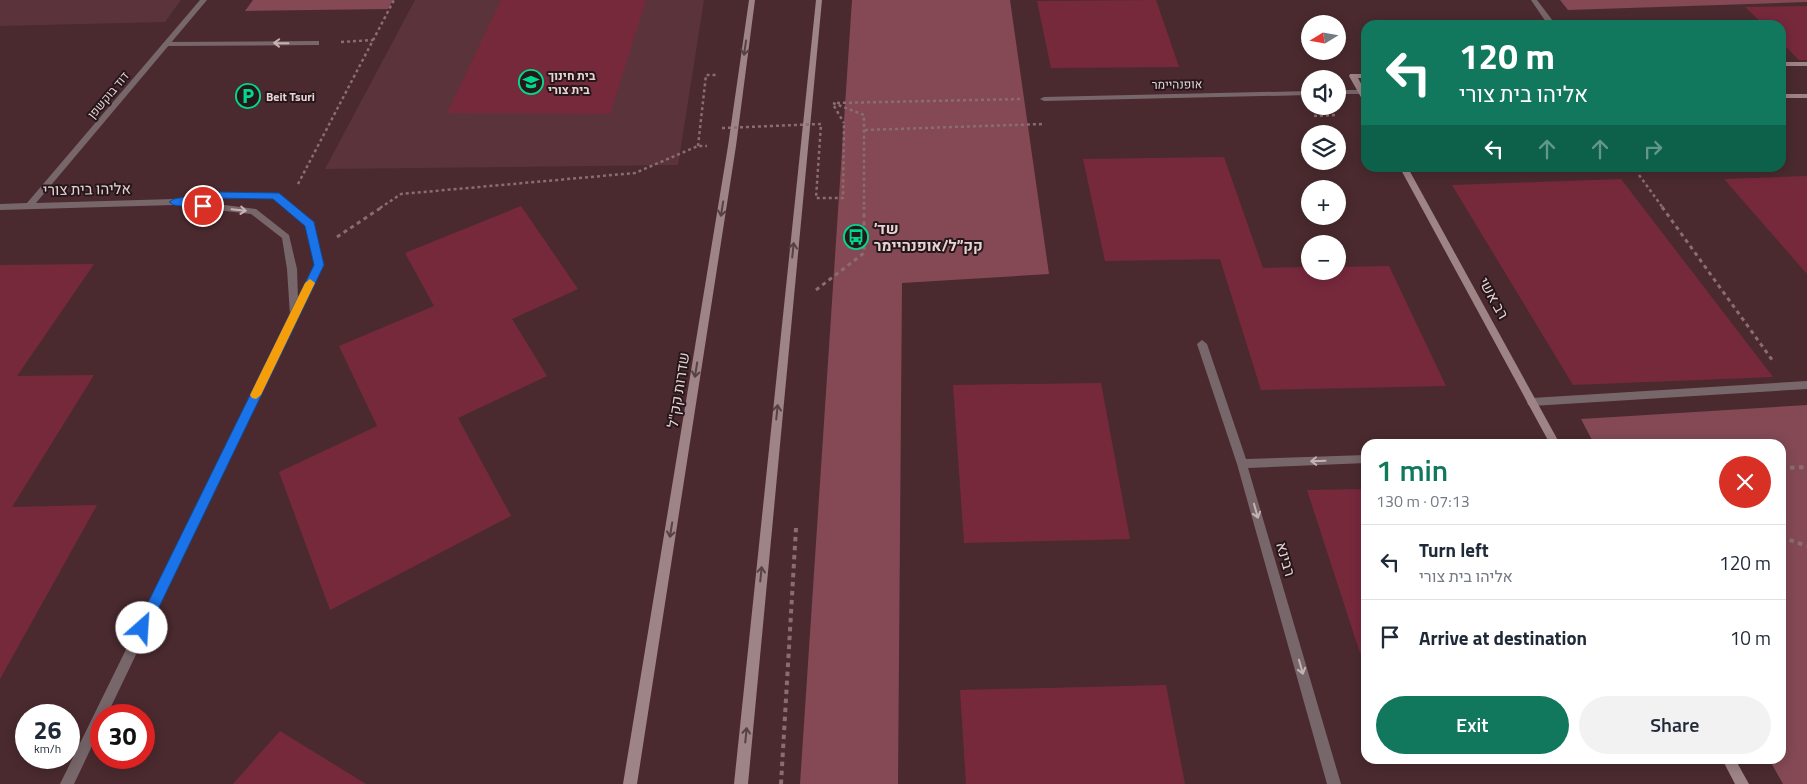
<!DOCTYPE html>
<meta charset="utf-8">
<style>
:root{--surface:#fff;--page:#f2f2f3;--text:#1f2937;--muted:#747a83;--line:#e0e1e3;--accent:#11785d}
body{margin:0;font-family:"Titillium Web",Heebo,sans-serif;background:var(--page);color:var(--text);height:100vh;display:flex;flex-direction:column;font-size:19px;white-space:nowrap}
*{box-sizing:border-box;margin:0}
p{font-size:16px;color:var(--muted)}
.icon{flex:none;width:28px;height:28px;fill:none;stroke:currentColor;stroke-width:2;stroke-linecap:round;stroke-linejoin:round}
.map{position:relative;flex:1;overflow:hidden}
.side{position:absolute;left:1361px;top:439px;width:425px;height:325px;display:flex;flex-direction:column;background:var(--surface);border-radius:15px;box-shadow:0 2px 12px #0003}
.side>*{flex:none}
.top-card{position:absolute;left:1361px;top:20px;width:425px;height:152px;border-radius:15px;box-shadow:0 2px 12px #0003;background:#11785d;color:#fff;overflow:hidden}
.needle{width:32px;rotate:259deg}
.buttons{position:absolute;left:1301px;top:15px;display:grid;gap:10px}
.buttons a{display:grid;place-items:center;width:45px;height:45px;border-radius:50%;background:var(--surface);box-shadow:0 2px 12px #0003;font-size:25px}
.speed{position:absolute;left:15px;top:704px;display:flex;gap:10px;font-size:25px;font-weight:700;text-align:center}
.speed>*{display:grid;place-content:center;width:65px;height:65px;border-radius:50%;background:var(--surface);box-shadow:0 2px 12px #0003;line-height:1}
.speed small{font-size:12px;font-weight:400}
.speed .limit{border:8px solid #d22;background:#fff;color:#111}
.pin{position:absolute;display:grid;place-items:center;width:42px;height:42px;color:#fff;margin:-21px;border:2px solid #fff;border-radius:50%;box-shadow:0 1px 5px #0007}
.me{position:absolute;width:55px;margin:-28px;rotate:26deg;stroke-linejoin:round;filter:drop-shadow(0 0 4px #0008)}
.turn{display:flex;align-items:center;gap:18px;height:105px;padding:0 15px;font-size:22px}
.turn .icon{width:65px;height:65px;stroke-width:2.5}
.turn b{display:block;font-size:35px;line-height:42px}
.lanes{display:flex;align-items:center;height:48px;padding:0 15px;background:#0003;justify-content:center;gap:25px;direction:ltr}
.lanes .off{opacity:.35}
.round{display:grid;place-items:center;flex:none;width:52px;height:52px;border-radius:26px;background:var(--page)}
.overview{display:flex;align-items:center;justify-content:space-between;height:85px;padding:0 15px}
h1{font-size:30px;font-weight:600;line-height:38px;color:var(--accent)}
.action{display:flex;gap:10px;margin-top:auto;padding:10px 15px}
.action a{flex:1;height:58px;border-radius:30px;background:var(--accent);color:#fff;font-size:20px;font-weight:600;line-height:58px;text-align:center}
.action a+a{background:var(--page);color:var(--text)}
ul{padding:0;list-style:none}
li{display:flex;align-items:center;gap:15px;height:75px;padding:0 15px;border-top:1px solid var(--line)}
li div{flex:1}
li b{display:block;font-size:19px}
li em{font-style:normal}
.map>svg:first-child{display:block}
.built{fill:#5a343a}
.green{fill:#844954}
.building{fill:#77293c}
.lines{fill:none;stroke-linecap:round;stroke-linejoin:round}
.path-far2{stroke:#896d71;stroke-width:2.5;stroke-dasharray:3 3;stroke-linecap:butt}
.path-far1{stroke:#896d71;stroke-width:3;stroke-dasharray:4 4;stroke-linecap:butt}
.path{stroke:#896d71;stroke-width:4;stroke-dasharray:4.5 4.5;stroke-linecap:butt}
.lane{fill:#78676a;fill-rule:evenodd}
.street{fill:#78676a;fill-rule:evenodd}
.secondary{fill:#9e8387;fill-rule:evenodd}
.path-bridge{stroke:#896d71;stroke-width:2.5;stroke-dasharray:3 3;stroke-linecap:butt}
.oneway{stroke:#c6b2b4}
.oneway2{stroke:#564246}
.route{fill:#1a73e8;stroke:#114b97}
.slow{fill:#f59e0b}
.labels{text-anchor:middle;dominant-baseline:central;stroke-width:4;stroke-linejoin:round;paint-order:stroke}
.far-poi-label{font-size:12px;font-weight:bold;fill:#e7d2d4;stroke:#26171a;text-anchor:start}
.far-street-label{font-size:12px;fill:#e7d2d4;stroke:#26171a}
.street-label{font-size:15px;fill:#e7d2d4;stroke:#26171a}
.poi-label{font-size:15px;font-weight:bold;fill:#e7d2d4;stroke:#26171a;text-anchor:start}
</style>
<div class="map">
<svg width="1807" height="784" viewBox="0 0 1807 784">
<rect width="100%" height="100%" fill="#4a2a2f"/>
<g class="built">
<polygon points="0,0 181,0 165,22 0,26"/>
<polygon points="415,0 704,0 678,165 325,169"/>
</g>
<g class="green">
<polygon points="253,0 393,0 388,9 245,11"/>
<polygon points="852,0 1010,0 1049,274 902,283 898,784 800,784"/>
<polygon points="1560,0 1807,0 1807,2 1568,10"/>
<polygon points="1807,405 1807,784 1783,784 1769,759 1781,759 1781,444 1594,444 1581,419"/>
</g>
<g class="building">
<polygon points="501,0 646,0 610,114 447,113"/>
<polygon points="1156,0 1179,67 1051,68 1037,1"/>
<polygon points="1807,6 1807,60 1799,60 1781,42 1781,25 1764,25 1745,7"/>
<polygon points="1224,157 1263,268 1310,267 1310,271 1338,271 1338,267 1389,266 1446,386 1261,390 1220,259 1105,261 1083,159"/>
<polygon points="1807,176 1807,274 1724,179"/>
<polygon points="1621,179 1773,377 1573,385 1452,185"/>
<polygon points="521,206 578,289 512,319 547,376 458,418 511,516 330,610 279,472 377,426 339,346 434,306 405,253"/>
<polygon points="94,264 17,376 94,375 12,507 97,505 0,679 0,265"/>
<polygon points="1101,383 1130,539 964,543 953,385"/>
<polygon points="1366,489 1366,652 1360,653 1307,490"/>
<polygon points="1166,685 1185,784 966,784 960,690"/>
<polygon points="280,731 366,784 233,784"/>
</g>
<g class="lines">
<g class="path-far2">
<polyline points="341,42 373,40"/>
<polyline points="833,103 864,115 864,208"/>
<polyline points="837,103 1020,99"/>
<polyline points="834,106 844,123"/>
<polyline points="1314,116 1336,115"/>
<polyline points="865,130 1043,124"/>
<polyline points="698,146 706,75 717,75"/>
<polyline points="1639,175 1663,208"/>
<polyline points="298,184 394,0"/>
<polyline points="380,208 401,194 635,173 698,146 707,146"/>
</g>
<g class="path-far1">
<polyline points="1662,207 1773,361"/>
<polyline points="337,237 382,207"/>
<polyline points="816,290 864,253 864,207"/>
</g>
<g class="path">
<polyline points="1781,468 1807,467"/>
<polyline points="1781,537 1807,546"/>
<polyline points="781,784 796,528"/>
</g>
<g class="lane">
<polygon points="316,41 319,41 319,45 166,46 162,44 166,42"/>
<polygon points="1807,381 1807,389 1532,406 1528,405 1527,402 1528,399 1532,398"/>
</g>
<g class="street">
<path d="M 200,0 L 207,0 L 36,203 L 174,199 L 213,192 L 276,193 L 313,223 L 323,265 L 107,715 L 101,715 L 101,727 L 74,784 L 60,784 L 290,315 L 287,269 L 282,238 L 251,214 L 174,205 L 0,210 L 0,204 L 27,203 ZM 213,198 L 274,199 L 306,226 L 315,265 L 298,299 L 297,269 L 289,235 L 256,209 L 193,201 Z"/>
<polygon points="1531,0 1537,0 1556,25 1548,25"/>
<polygon points="1338,90 1362,90 1366,92 1362,94 1338,94"/>
<polygon points="1310,91 1310,95 1044,101 1040,99 1044,97"/>
<polygon points="1202,340 1207,344 1246,459 1366,455 1366,463 1248,468 1341,784 1327,784 1237,464 1197,344"/>
</g>
<g class="secondary">
<polygon points="749,0 755,0 736,146 637,784 623,784 728,146"/>
<polygon points="816,0 822,0 748,784 734,784"/>
<rect x="1781" y="62" width="26" height="4"/>
<polygon points="1350,74 1366,74 1366,78 1358,78 1366,93 1366,101 1362,99 1349,76"/>
<rect x="1781" y="94" width="26" height="4"/>
<polygon points="1400,168 1408,168 1560,444 1550,444"/>
<polygon points="1722,759 1735,759 1749,784 1735,784"/>
</g>
<polyline class="path-bridge" points="722,128 821,124 816,198 843,198 844,123"/>
</g>
<defs><path id="oneway-shaft" d="M-6 0H5M1.5-3L5.5 0L1.5 3" fill="none" stroke-width="1.6" stroke-linecap="round" stroke-linejoin="round" transform="scale(1.25)"/></defs>
<g class="oneway">
<use href="#oneway-shaft" transform="translate(281 43) rotate(-179)"/>
<use href="#oneway-shaft" transform="translate(239 210) rotate(6)"/>
<use href="#oneway-shaft" transform="translate(1318 461) rotate(178)"/>
<use href="#oneway-shaft" transform="translate(1256 511) rotate(74)"/>
<use href="#oneway-shaft" transform="translate(1301 667) rotate(74)"/>
</g>
<g class="oneway2">
<use href="#oneway-shaft" transform="translate(745 48) rotate(98)"/>
<use href="#oneway-shaft" transform="translate(722 209) rotate(99)"/>
<use href="#oneway-shaft" transform="translate(793 250) rotate(-84)"/>
<use href="#oneway-shaft" transform="translate(696 370) rotate(99)"/>
<use href="#oneway-shaft" transform="translate(777 412) rotate(-84)"/>
<use href="#oneway-shaft" transform="translate(671 530) rotate(99)"/>
<use href="#oneway-shaft" transform="translate(761 574) rotate(-84)"/>
<use href="#oneway-shaft" transform="translate(746 735) rotate(-84)"/>
</g>
<polygon class="route" points="214,192 279,193 314,222 324,265 147,632 142,634 138,632 136,628 138,623 314,265 305,226 273,199 214,198 194,202 207,204 207,208 203,209 174,205 169,202 174,199"/>
<polygon class="slow" points="310,279 315,283 261,395 256,399 252,398 250,395 305,283"/>
<defs>
<symbol id="school-ring" viewBox="-11 -11 22 22"><circle r="9.5" fill="#26171a" stroke="#00d98c" stroke-width="1.5"/><path d="M0-5L7-2L0 1L-7-2ZM-4 1L0 2.5L4 1V4Q0 6-4 4Z" fill="#00d98c"/></symbol>
<symbol id="parking-ring" viewBox="-11 -11 22 22"><circle r="9.5" fill="#26171a" stroke="#00d98c" stroke-width="1.5"/><path d="M-3.5-5.5H1a3.5 3.5 0 0 1 0 7H-1V5.5H-3.5ZM-1-3.4V-.6H.8a1.4 1.4 0 0 0 0-2.8Z" fill="#00d98c"/></symbol>
<symbol id="bus-ring" viewBox="-11 -11 22 22"><circle r="9.5" fill="#26171a" stroke="#00d98c" stroke-width="1.5"/><path d="M-5-6H5V4H4V6H2V4H-2V6H-4V4H-5ZM-3.5-4V0h7V-4ZM-3.5 1.2v1.5H-2V1.2ZM2 1.2v1.5H3.5V1.2Z" fill="#00d98c"/></symbol>
</defs>
<g fill-rule="evenodd">
<use href="#school-ring" x="517" y="68" width="28" height="28"/>
<use href="#parking-ring" x="234" y="82" width="28" height="28"/>
<use href="#bus-ring" x="842" y="223" width="28" height="28"/>
</g>
<g class="labels">
<g class="far-poi-label">
<text x="548" y="75">בית חינוך<tspan x="548" dy="14">בית צורי</tspan></text>
<text x="266" y="96">Beit Tsuri</text>
</g>
<g class="far-street-label">
<text transform="translate(1177 84) rotate(-1)">אופנהיימר</text>
<text transform="translate(108 95) rotate(-50)">דוד בוקשפן</text>
</g>
<g class="street-label">
<text transform="translate(87 189) rotate(-1)">אליהו בית צורי</text>
<text transform="translate(1494 298) rotate(61)">רב אשי</text>
<text transform="translate(678 390) rotate(-81)">שדרות קק"ל</text>
<text transform="translate(1286 559) rotate(74)">רבינא</text>
</g>
<g class="poi-label">
<text x="874" y="228">שד׳<tspan x="874" dy="17">קק״ל/אופנהיימר</tspan></text>
</g>
</g>
</svg>
<div class="buttons">
<a><svg class="needle" viewBox="-14 -14 28 28"><path d="M0-13l5 13h-10z" fill="#e53935"/><path d="M0 13l5-13h-10z" fill="#747a83"/></svg></a>
<a><svg class="icon" aria-label="sound" viewBox="0 0 24 24"><path d="M4 9h4l5-4v14l-5-4H4zM17 9q2 3 0 6"/></svg></a>
<a><svg class="icon" aria-label="layers" viewBox="0 0 24 24"><path d="M12 4l9 5-9 5-9-5zM3 14l9 5 9-5"/></svg></a>
<a>+</a>
<a>−</a>
</div>
<div class="speed"><div>26<small>km/h</small></div><div class="limit">30</div></div>
<div class="pin" style="left:203px;top:206px;background:#d93025"><svg class="icon" aria-label="arrive" viewBox="0 0 24 24"><path d="M6 21V4h12l-3 4 3 4H6"/></svg></div>
<svg class="me" style="left:142px;top:628px" viewBox="-20 -20 40 40"><circle r="19" fill="#fff"/><path d="M0-13L10 11 0 6-10 11z" fill="#1a73e8"/></svg>
<div class="top-card">
<div class="turn"><svg class="icon" aria-label="left" viewBox="0 0 24 24"><path d="M17 20v-9H6M10 6l-5 5 5 5"/></svg><div><b>120 m</b>אליהו בית צורי</div></div>
<div class="lanes"><svg class="icon" aria-label="left" viewBox="0 0 24 24"><path d="M17 20v-9H6M10 6l-5 5 5 5"/></svg><svg class="icon off" aria-label="ahead" viewBox="0 0 24 24"><path d="M12 20V5M6 11l6-6 6 6"/></svg><svg class="icon off" aria-label="ahead" viewBox="0 0 24 24"><path d="M12 20V5M6 11l6-6 6 6"/></svg><svg class="icon off" aria-label="right" viewBox="0 0 24 24"><path d="M7 20v-9h11M14 6l5 5-5 5"/></svg></div>
</div>
<section class="side">
<div class="overview"><div><h1>1 min</h1><p>130 m · 07:13</p></div><a class="round" style="background:#d93025;color:#fff"><svg class="icon" aria-label="close" viewBox="0 0 24 24"><path d="M6 6l12 12M18 6L6 18"/></svg></a></div>
<ul>
<li><svg class="icon" aria-label="left" viewBox="0 0 24 24"><path d="M17 20v-9H6M10 6l-5 5 5 5"/></svg><div><b>Turn left</b><p>אליהו בית צורי</p></div><em>120 m</em></li>
<li><svg class="icon" aria-label="arrive" viewBox="0 0 24 24"><path d="M6 21V4h12l-3 4 3 4H6"/></svg><div><b>Arrive at destination</b></div><em>10 m</em></li>
</ul>
<div class="action"><a>Exit</a><a>Share</a></div>
</section>
</div>
